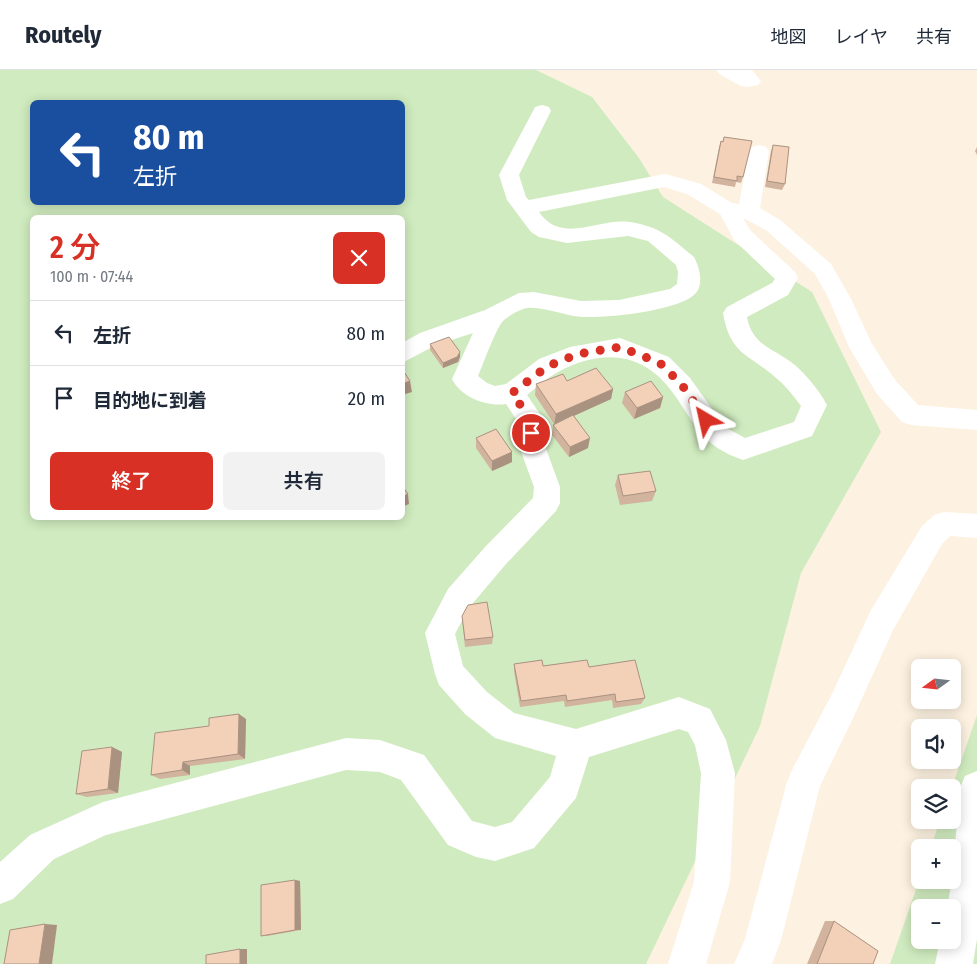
<!DOCTYPE html>
<html lang="ja">
<meta charset="utf-8">
<style>
:root{--surface:#fff;--page:#f2f2f3;--text:#1f2937;--muted:#747a83;--line:#e0e1e3;--accent:#d93025}
body{margin:0;font-family:"Fira Sans Condensed","Noto Sans JP",sans-serif;background:var(--page);color:var(--text);height:100vh;display:flex;flex-direction:column;font-size:19px;white-space:nowrap}
*{box-sizing:border-box;margin:0}
p{font-size:16px;color:var(--muted)}
.icon{flex:none;width:28px;height:28px;fill:none;stroke:currentColor;stroke-width:2;stroke-linecap:round;stroke-linejoin:round}
.map{position:relative;flex:1;overflow:hidden}
.side{position:absolute;left:30px;top:145px;width:375px;height:305px;display:flex;flex-direction:column;background:var(--surface);border-radius:8px;box-shadow:0 2px 12px #0003}
.side>*{flex:none}
.top-card{position:absolute;left:30px;top:30px;width:375px;height:105px;border-radius:8px;box-shadow:0 2px 12px #0003;background:#1a4fa0;color:#fff;overflow:hidden}
.needle{width:32px;rotate:255deg}
.tools{position:absolute;left:911px;top:589px;display:grid;gap:10px}
.tools a{display:grid;place-items:center;width:50px;height:50px;border-radius:8px;background:var(--surface);box-shadow:0 2px 12px #0003;font-size:25px}
.pin{position:absolute;display:grid;place-items:center;width:42px;height:42px;color:#fff;margin:-21px;border:2px solid #fff;border-radius:50%;box-shadow:0 1px 5px #0007}
.me{position:absolute;width:55px;margin:-28px;rotate:324deg;stroke-linejoin:round;filter:drop-shadow(0 0 4px #0008)}
.turn{display:flex;align-items:center;gap:18px;height:105px;padding:0 20px;font-size:22px}
.turn .icon{width:65px;height:65px;stroke-width:2.5}
.turn b{display:block;font-size:35px;line-height:42px}
.round{display:grid;place-items:center;flex:none;width:52px;height:52px;border-radius:8px;background:var(--page)}
.overview{display:flex;align-items:center;justify-content:space-between;height:85px;padding:0 20px}
h1{font-size:30px;font-weight:600;line-height:38px;color:var(--accent)}
.button{display:flex;gap:10px;margin-top:auto;padding:10px 20px}
.button a{flex:1;height:58px;border-radius:8px;background:var(--accent);color:#fff;font-size:20px;font-weight:600;line-height:58px;text-align:center}
.button a+a{background:var(--page);color:var(--text)}
ul{padding:0;list-style:none}
li{display:flex;align-items:center;gap:15px;height:65px;padding:0 20px;border-top:1px solid var(--line)}
li div{flex:1}
li b{display:block;font-size:19px}
li em{font-style:normal}
header{display:flex;align-items:center;gap:30px;box-sizing:border-box;height:70px;padding:0 25px;background:var(--surface);border-bottom:1px solid var(--line)}
header strong{font-size:24px}
nav{display:flex;gap:28px;margin-inline-start:auto;font-size:18px}
.map>svg:first-child{display:block}
.green{fill:#d0ebbf;fill-rule:evenodd}
.lines{fill:none;stroke-linecap:round;stroke-linejoin:round}
.minor{fill:#fff;fill-rule:evenodd}
.wall{fill:#d1b39e}
.shaded-wall{fill:#aa9281}
.building{fill:#f3d0b8;stroke:#aa9281}
.route{stroke:#d93025;stroke-width:9;stroke-dasharray:0 16.2}
</style>
<header>
<strong>Routely</strong>
<nav><a>地図</a><a>レイヤ</a><a>共有</a></nav>
</header>
<div class="map">
<svg width="977" height="894" viewBox="0 0 977 894">
<rect width="100%" height="100%" fill="#fdf2e1"/>
<g class="green">
<path d="M 0,0 L 536,0 L 592,27 L 639,88 L 663,127 L 812,222 L 881,362 L 801,503 L 760,656 L 646,894 L 0,894 ZM 32,32 L 402,32 L 402,132 L 32,132 ZM 32,148 L 402,148 L 402,448 L 32,448 Z"/>
<path d="M 977,645 L 977,894 L 890,894 L 920,808 L 920,810 L 952,810 L 952,778 L 931,777 L 940,750 L 952,750 L 952,717 ZM 920,838 L 952,838 L 952,870 L 920,870 Z"/>
</g>
<g class="lines">
<g class="minor">
<polygon points="716,0 752,0 761,11 758,15 747,17 741,16 719,4"/>
<path d="M 542,35 L 549,37 L 551,41 L 519,105 L 526,127 L 529,130 L 665,104 L 701,114 L 732,133 L 739,134 L 749,81 L 752,77 L 759,75 L 766,77 L 769,81 L 760,138 L 780,150 L 831,194 L 851,229 L 872,274 L 895,310 L 918,335 L 977,340 L 977,360 L 911,355 L 902,352 L 877,324 L 849,277 L 829,229 L 815,204 L 766,160 L 743,148 L 750,160 L 795,202 L 798,208 L 788,225 L 747,247 C 752,276 774,278 795,295 C 807,306 819,320 827,335 L 812,366 L 743,390 C 702,376 696,355 673,323 C 643,281 601,279 558,302 C 547,308 537,317 527,325 L 544,350 L 545,376 L 560,417 L 560,433 L 556,441 L 506,494 L 468,539 L 455,564 L 463,596 L 487,622 L 514,643 L 576,659 L 679,627 L 710,639 L 726,670 L 735,703 L 730,812 L 706,894 L 668,894 L 694,812 L 701,703 L 695,675 L 688,662 L 679,659 L 589,687 L 576,728 L 534,778 L 495,791 L 476,787 L 448,775 L 401,710 L 380,702 L 346,700 L 106,765 L 54,789 L 13,829 L 0,834 L 0,792 L 30,765 L 103,732 L 346,668 L 380,670 L 424,685 L 472,751 L 495,757 L 512,752 L 550,707 L 556,686 L 495,668 L 465,644 L 439,615 L 435,604 L 425,563 L 448,519 L 486,476 L 533,428 L 534,417 L 519,376 L 518,352 L 506,334 C 486,337 461,327 452,309 L 473,263 L 436,275 L 402,293 L 402,273 L 420,263 L 485,240 L 519,223 L 534,222 L 581,231 L 619,230 L 670,219 L 677,214 L 678,202 L 676,195 L 648,171 L 628,166 L 567,173 L 539,167 L 531,162 L 507,130 L 499,105 L 533,41 L 535,37 ZM 664,117 L 687,124 L 720,144 L 734,170 L 775,209 L 772,213 L 727,237 L 723,243 C 730,284 747,283 775,307 C 785,315 793,325 801,336 L 794,352 L 745,368 L 725,357 L 690,308 L 669,287 L 620,268 L 570,277 L 539,289 L 506,314 L 495,316 L 487,313 L 478,306 C 483,295 496,258 503,251 C 507,247 517,241 523,239 C 539,234 566,247 583,247 C 607,248 680,241 696,223 C 704,213 699,196 694,187 C 671,168 661,157 630,152 C 598,148 562,175 539,142 Z"/>
<polygon points="944,442 977,444 977,468 950,466 942,474 893,560 854,646 820,716 781,870 772,894 734,894 745,869 787,712 792,700 832,624 871,540 922,456 934,445"/>
<polygon points="977,701 977,869 973,894 935,894 940,870 952,870 952,838 947,838 952,810 960,718 965,706"/>
</g>
</g>
<g class="wall">
<polygon points="724,67 743,107 741,113 736,112 735,117 712,113 719,77 721,71 723,71"/>
<polygon points="773,75 785,114 782,120 765,117 771,81"/>
<polygon points="977,77 977,85 975,81"/>
<polygon points="430,274 460,282 460,287 458,292 443,298 430,280"/>
<polygon points="567,311 613,319 611,329 573,346 588,378 569,387 552,365 553,355 554,354 535,325 536,314"/>
<polygon points="625,322 663,327 660,338 634,349 622,333"/>
<polygon points="476,368 512,382 512,392 492,401 476,378"/>
<polygon points="618,405 656,421 652,431 620,435 615,415"/>
<polygon points="462,546 493,567 492,574 465,577"/>
<polygon points="514,594 543,596 589,597 645,628 641,634 613,638 612,630 565,637 564,631 520,637 514,601"/>
<polygon points="246,649 245,689 190,696 190,705 160,709 151,705 209,656"/>
<polygon points="112,677 122,682 118,723 87,727 76,724"/>
<polygon points="295,810 300,811 301,860 267,866 261,866"/>
<polygon points="825,851 834,851 873,894 807,894"/>
</g>
<g class="shaded-wall">
<polygon points="460,282 460,287 458,292 443,298 443,293"/>
<polygon points="410,311 412,322 402,325 402,314"/>
<polygon points="613,319 611,329 554,355 556,344"/>
<polygon points="663,327 660,338 634,349 637,338"/>
<polygon points="590,368 588,378 569,387 570,377"/>
<polygon points="512,382 512,392 492,401 492,391"/>
<polygon points="408,424 409,434 402,437 402,427"/>
<polygon points="239,644 246,649 245,689 238,684"/>
<polygon points="112,677 122,682 118,723 108,719"/>
<polygon points="183,692 190,696 190,705 182,700"/>
<polygon points="295,810 300,811 301,860 295,860"/>
<polygon points="45,854 57,855 52,894 39,894"/>
<rect x="240" y="879" width="7" height="15"/>
</g>
<g class="building">
<polygon points="724,67 752,71 743,107 737,106 737,111 714,107 721,71 723,72"/>
<polygon points="773,75 789,77 785,114 767,111"/>
<polygon points="449,267 460,282 457,287 443,293 430,274"/>
<polygon points="596,298 613,319 556,344 536,314 563,304 567,311"/>
<polygon points="402,299 410,311 402,314"/>
<polygon points="651,311 663,327 637,338 625,322"/>
<polygon points="573,345 590,368 570,377 553,355"/>
<polygon points="496,359 512,382 492,391 476,368"/>
<polygon points="650,401 656,421 623,426 618,405"/>
<polygon points="402,416 408,424 402,427"/>
<polygon points="487,532 493,567 465,570 462,546 468,535"/>
<polygon points="542,590 543,596 587,590 589,597 635,590 645,628 616,632 615,624 567,631 566,625 521,631 514,594"/>
<polygon points="239,644 238,684 183,692 182,700 151,705 155,663 209,656 209,648"/>
<polygon points="112,677 108,719 76,724 82,681"/>
<polygon points="295,810 295,860 261,866 261,815"/>
<polygon points="834,851 878,881 873,894 817,894"/>
<polygon points="45,854 39,894 4,894 10,860"/>
<polygon points="240,879 240,894 206,894 206,885"/>
</g>
<g class="lines">
<polyline class="route" points="531,363 531,350 512,323 548,296 578,284 620,277 660,293 682,315 706,350"/>
</g>
</svg>
<div class="tools">
<a><svg class="needle" viewBox="-14 -14 28 28"><path d="M0-13l5 13h-10z" fill="#e53935"/><path d="M0 13l5-13h-10z" fill="#747a83"/></svg></a>
<a><svg class="icon" aria-label="sound" viewBox="0 0 24 24"><path d="M4 9h4l5-4v14l-5-4H4zM17 9q2 3 0 6"/></svg></a>
<a><svg class="icon" aria-label="layers" viewBox="0 0 24 24"><path d="M12 4l9 5-9 5-9-5zM3 14l9 5 9-5"/></svg></a>
<a>+</a>
<a>−</a>
</div>
<div class="pin" style="left:531px;top:363px;background:#d93025"><svg class="icon" aria-label="arrive" viewBox="0 0 24 24"><path d="M6 21V4h12l-3 4 3 4H6"/></svg></div>
<svg class="me" style="left:706px;top:350px" viewBox="-20 -20 40 40"><path d="M0-17L14 15 0 8-14 15z" fill="#d93025" stroke="#fff" stroke-width="4"/></svg>
<div class="top-card">
<div class="turn"><svg class="icon" aria-label="left" viewBox="0 0 24 24"><path d="M17 20v-9H6M10 6l-5 5 5 5"/></svg><div><b>80 m</b>左折</div></div>
</div>
<section class="side">
<div class="overview"><div><h1>2 分</h1><p>100 m · 07:44</p></div><a class="round" style="background:#d93025;color:#fff"><svg class="icon" aria-label="close" viewBox="0 0 24 24"><path d="M6 6l12 12M18 6L6 18"/></svg></a></div>
<ul>
<li><svg class="icon" aria-label="left" viewBox="0 0 24 24"><path d="M17 20v-9H6M10 6l-5 5 5 5"/></svg><div><b>左折</b></div><em>80 m</em></li>
<li><svg class="icon" aria-label="arrive" viewBox="0 0 24 24"><path d="M6 21V4h12l-3 4 3 4H6"/></svg><div><b>目的地に到着</b></div><em>20 m</em></li>
</ul>
<div class="button"><a>終了</a><a>共有</a></div>
</section>
</div>
